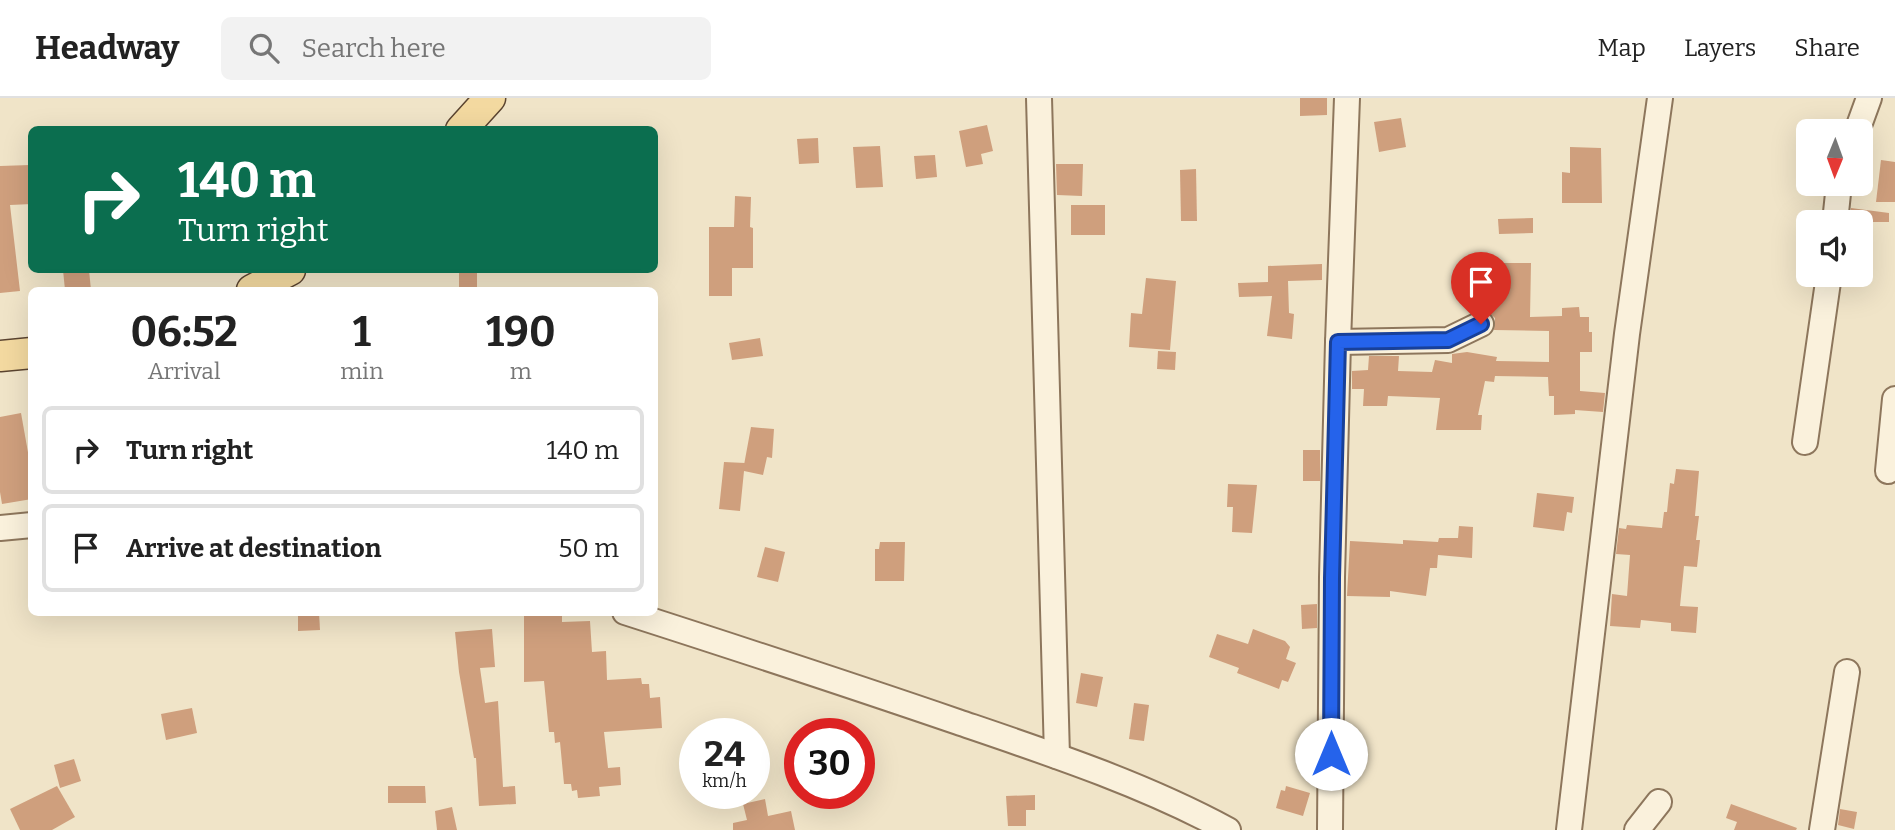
<!DOCTYPE html>
<style>
:root{--surface:#fff;--page:#f2f2f2;--text:#222;--muted:#767676;--line:#e0e0e0}
body{margin:0;font-family:Bitter,serif;background:var(--page);color:var(--text);height:100vh;display:flex;flex-direction:column;font-size:26px;white-space:nowrap}
*{box-sizing:border-box;margin:0}
p{font-size:23px;color:var(--muted)}
.icon{flex:none;width:38px;height:38px;fill:none;stroke:currentColor;stroke-width:2;stroke-linecap:round;stroke-linejoin:round}
.map{position:relative;flex:1;overflow:hidden}
.sheet{position:absolute;left:28px;top:189px;width:630px;height:329px;display:flex;flex-direction:column;background:var(--surface);border-radius:10px;box-shadow:0 7px 28px #0002}
.sheet>*{flex:none}
.top-card{position:absolute;left:28px;top:28px;width:630px;height:147px;border-radius:10px;box-shadow:0 7px 28px #0002;background:#0b6e4f;color:#fff;overflow:hidden}
.needle{width:46px;rotate:181deg}
.buttons{position:absolute;left:1796px;top:21px;display:grid;gap:14px}
.buttons a{display:grid;place-items:center;width:77px;height:77px;border-radius:10px;background:var(--surface);box-shadow:0 7px 28px #0002;font-size:35px}
.speed{position:absolute;left:679px;top:620px;display:flex;gap:14px;font-size:35px;font-weight:700;text-align:center}
.speed>*{display:grid;place-content:center;width:91px;height:91px;border-radius:50%;background:var(--surface);box-shadow:0 7px 28px #0002;line-height:1}
.speed small{font-size:18px;font-weight:400}
.speed .limit{border:10px solid #d22;background:#fff;color:#111}
.pin{position:absolute;display:grid;place-items:center;width:60px;height:60px;color:#fff;margin:-72px -30px;border-radius:50% 50% 50% 0;rotate:-45deg;box-shadow:0 0 7px #0007}
.pin .icon{rotate:45deg}
.me{position:absolute;width:77px;margin:-38px;rotate:0deg;stroke-linejoin:round;filter:drop-shadow(0 0 5px #0008)}
.turn{display:flex;align-items:center;gap:24px;height:147px;padding:0 35px;font-size:32px}
.turn .icon{width:91px;height:91px;stroke-width:2.5}
.turn b{display:block;font-size:49px;line-height:60px}
.eta{display:flex;justify-content:space-evenly;align-items:center;height:119px;text-align:center}
.eta b{font-size:42px;font-weight:700;line-height:49px}
ul{padding:0;list-style:none}
li{display:flex;align-items:center;gap:21px;height:88px;margin:0 14px 10px;padding:0 21px;border:4px solid var(--line);border-radius:10px}
li div{flex:1}
li b{display:block;font-size:26px}
li em{font-style:normal}
header{display:flex;align-items:center;gap:42px;box-sizing:border-box;height:98px;padding:0 35px;background:var(--surface);border-bottom:2px solid var(--line)}
header strong{font-size:33px}
nav{display:flex;gap:38px;margin-inline-start:auto;font-size:24px}
.search{width:490px;height:63px;background:var(--page);display:flex;align-items:center;gap:18px;box-sizing:border-box;padding:0 24px;border-radius:10px;color:var(--muted);font-size:26px}
.map>svg:first-child{display:block}
.building{fill:#cf9f7d}
.lines{fill:none;stroke-linecap:round;stroke-linejoin:round}
.minor-casing{stroke:#8d765c;stroke-width:28}
.major-casing{stroke:#5b4430;stroke-width:33}
.minor{stroke:#faf1dc;stroke-width:24}
.major{stroke:#f3d9a0;stroke-width:30}
.route-casing{stroke:#184099;stroke-width:18}
.route{stroke:#2563eb;stroke-width:12}
</style>
<header>
<strong>Headway</strong>
<div class="search"><svg class="icon" aria-label="search" viewBox="0 0 24 24"><circle cx="10" cy="10" r="6"/><path d="M15 15l6 6"/></svg>Search here</div>
<nav><a>Map</a><a>Layers</a><a>Share</a></nav>
</header>
<div class="map">
<svg width="1895" height="732" viewBox="0 0 1895 732">
<rect width="100%" height="100%" fill="#f0e4c8"/>
<g class="building">
<polygon points="1300,0 1327,0 1327,17 1300,18"/>
<polygon points="1401,20 1406,49 1379,54 1374,24"/>
<polygon points="987,27 993,53 981,56 983,66 966,69 959,33"/>
<polygon points="818,40 819,65 799,66 797,41"/>
<polygon points="880,48 883,89 856,90 853,49"/>
<polygon points="1570,49 1601,50 1602,105 1562,105 1562,74 1570,75"/>
<polygon points="935,57 937,79 916,81 914,58"/>
<polygon points="1881,62 1895,64 1895,104 1876,104"/>
<polygon points="1056,66 1083,66 1082,98 1057,97"/>
<polygon points="30,67 32,106 10,107 20,193 0,195 0,68"/>
<polygon points="1196,71 1197,123 1181,123 1180,72"/>
<polygon points="735,98 751,99 750,129 753,130 753,170 732,170 732,198 709,198 709,129 734,129"/>
<rect x="1071" y="107" width="34" height="30"/>
<polygon points="1851,110 1889,115 1889,124 1850,124"/>
<polygon points="1533,120 1533,135 1499,136 1498,121"/>
<polygon points="1499,165 1531,165 1530,219 1562,218 1562,210 1579,209 1580,219 1589,219 1589,234 1592,234 1592,254 1580,254 1580,293 1605,295 1603,314 1575,312 1575,316 1554,317 1554,298 1549,298 1548,279 1495,278 1494,284 1485,283 1478,317 1482,317 1481,332 1436,332 1440,300 1388,298 1387,308 1363,308 1364,291 1352,291 1352,273 1368,272 1369,258 1399,258 1398,273 1432,274 1435,262 1452,265 1452,256 1467,254 1497,259 1496,263 1549,264 1549,233 1494,232 1495,220 1487,213 1487,191 1492,191 1492,175 1500,175"/>
<polygon points="1322,166 1322,182 1288,183 1289,215 1294,216 1292,241 1267,238 1272,198 1239,199 1238,185 1268,184 1268,168"/>
<polygon points="63,172 89,172 91,192 65,192"/>
<rect x="459" y="172" width="18" height="20"/>
<polygon points="1146,180 1176,183 1170,252 1129,249 1131,215 1142,216"/>
<polygon points="760,240 763,258 732,262 729,245"/>
<polygon points="1158,253 1176,254 1175,272 1157,271"/>
<polygon points="21,315 32,377 32,401 2,406 0,394 0,319"/>
<polygon points="751,329 774,331 772,360 767,359 763,377 744,373 740,413 719,411 724,364 745,365 744,367"/>
<rect x="1303" y="352" width="17" height="31"/>
<polygon points="1676,371 1699,373 1695,418 1699,418 1696,442 1700,442 1697,469 1684,468 1680,508 1698,509 1696,535 1671,533 1671,525 1641,522 1640,530 1610,528 1612,496 1627,498 1630,457 1616,456 1619,430 1626,431 1627,427 1662,430 1664,414 1667,414 1670,385 1674,386"/>
<polygon points="1228,386 1257,387 1252,435 1232,434 1233,409 1227,409"/>
<polygon points="1537,395 1574,399 1572,415 1567,414 1564,433 1533,429"/>
<polygon points="1459,428 1473,429 1472,460 1438,457 1437,470 1430,470 1426,498 1390,493 1390,499 1347,498 1350,443 1403,446 1403,442 1438,444 1439,440 1458,440"/>
<polygon points="880,444 905,444 904,483 875,483 875,451 879,451"/>
<polygon points="765,449 785,454 778,484 757,479"/>
<polygon points="1317,506 1317,530 1302,531 1301,507"/>
<polygon points="298,514 319,514 320,532 298,533"/>
<polygon points="524,514 562,514 562,524 590,523 592,554 606,553 607,582 641,580 642,586 649,586 650,600 660,599 662,630 604,634 608,670 620,669 621,687 599,689 600,698 578,700 577,692 572,693 571,686 564,686 560,644 555,645 554,634 549,634 544,583 524,584"/>
<polygon points="492,531 495,569 480,570 485,605 498,603 503,689 515,688 516,706 479,708 476,660 474,660 459,574 455,534"/>
<polygon points="1253,531 1285,543 1290,549 1286,561 1296,565 1288,584 1282,582 1279,591 1237,575 1239,570 1209,559 1217,536 1248,546"/>
<polygon points="1081,575 1103,579 1097,609 1076,605"/>
<polygon points="1134,605 1149,607 1144,643 1129,641"/>
<polygon points="192,610 197,635 166,642 161,616"/>
<polygon points="74,661 81,683 60,690 54,667"/>
<polygon points="57,688 75,719 52,732 20,732 10,711"/>
<polygon points="388,688 425,688 426,705 388,705"/>
<polygon points="1286,688 1310,695 1303,718 1276,710 1281,692 1285,693"/>
<polygon points="1035,697 1035,712 1026,712 1026,728 1008,728 1006,698"/>
<polygon points="765,701 768,718 791,713 795,732 733,732 733,725 747,722 743,706"/>
<polygon points="1731,706 1797,730 1796,732 1734,732 1737,724 1726,720"/>
<polygon points="452,709 457,732 437,732 435,713"/>
<polygon points="1840,711 1857,714 1854,731 1838,727"/>
</g>
<g class="lines">
<defs>
<g id="minor">
<polyline points="1039,0 1057,658"/>
<polyline points="1857,33 1869,0"/>
<polyline points="1835,124 1839,86"/>
<polyline points="1338,244 1448,242 1481,226"/>
<polyline points="1805,344 1829,177"/>
<polyline points="1888,373 1895,301"/>
<polyline points="0,430 32,427"/>
<path d="M 625,514 C 737,550 847,586 958,624 C 1049,655 1143,686 1228,732"/>
<polyline points="1330,732 1332,479 1338,244 1347,0"/>
<polyline points="1569,732 1627,236 1660,0"/>
<polyline points="1637,732 1659,704"/>
<polyline points="1822,732 1847,574"/>
</g>
<g id="major">
<polyline points="461,32 490,0"/>
<polyline points="252,192 290,172"/>
<polyline points="0,258 32,255"/>
</g>
</defs>
<use href="#minor" class="minor-casing"/>
<use href="#major" class="major-casing"/>
<use href="#minor" class="minor"/>
<use href="#major" class="major"/>
</g>
<g class="lines">
<defs>
<polyline id="route" points="1331,656 1332,480 1338,244 1448,242 1481,226"/>
</defs>
<use href="#route" class="route-casing"/>
<use href="#route" class="route"/>
</g>
</svg>
<div class="buttons">
<a><svg class="needle" viewBox="-14 -14 28 28"><path d="M0-13l5 13h-10z" fill="#e53935"/><path d="M0 13l5-13h-10z" fill="#767676"/></svg></a>
<a><svg class="icon" aria-label="sound" viewBox="0 0 24 24"><path d="M4 9h4l5-4v14l-5-4H4zM17 9q2 3 0 6"/></svg></a>
</div>
<div class="speed"><div>24<small>km/h</small></div><div class="limit">30</div></div>
<div class="pin" style="left:1481px;top:226px;background:#d93025"><svg class="icon" aria-label="arrive" viewBox="0 0 24 24"><path d="M6 21V4h12l-3 4 3 4H6"/></svg></div>
<svg class="me" style="left:1331px;top:656px" viewBox="-20 -20 40 40"><circle r="19" fill="#fff"/><path d="M0-13L10 11 0 6-10 11z" fill="#2563eb"/></svg>
<div class="top-card">
<div class="turn"><svg class="icon" aria-label="right" viewBox="0 0 24 24"><path d="M7 20v-9h11M14 6l5 5-5 5"/></svg><div><b>140 m</b>Turn right</div></div>
</div>
<section class="sheet">
<div class="eta">
<div><b>06:52</b><p>Arrival</p></div>
<div><b>1</b><p>min</p></div>
<div><b>190</b><p>m</p></div>
</div>
<ul>
<li><svg class="icon" aria-label="right" viewBox="0 0 24 24"><path d="M7 20v-9h11M14 6l5 5-5 5"/></svg><div><b>Turn right</b></div><em>140 m</em></li>
<li><svg class="icon" aria-label="arrive" viewBox="0 0 24 24"><path d="M6 21V4h12l-3 4 3 4H6"/></svg><div><b>Arrive at destination</b></div><em>50 m</em></li>
</ul>
</section>
</div>
